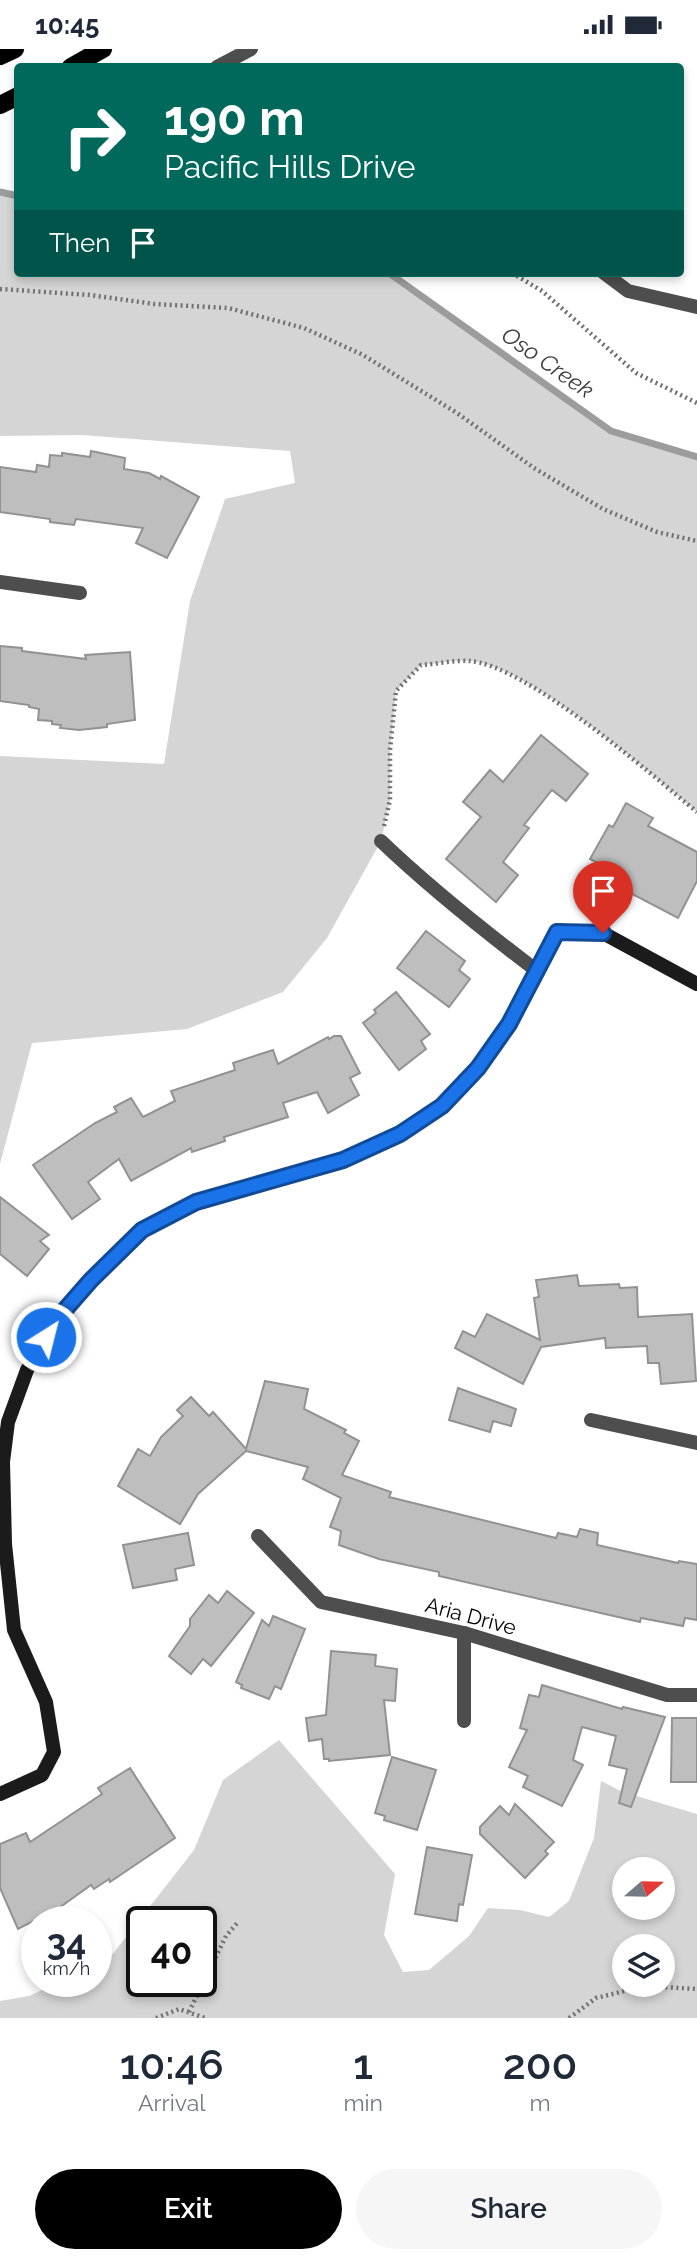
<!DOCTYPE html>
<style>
:root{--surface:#fff;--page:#f6f6f7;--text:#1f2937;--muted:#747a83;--accent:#000}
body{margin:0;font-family:Raleway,sans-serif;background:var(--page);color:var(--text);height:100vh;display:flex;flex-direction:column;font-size:26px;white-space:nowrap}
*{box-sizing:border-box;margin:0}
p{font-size:23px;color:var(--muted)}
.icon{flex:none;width:38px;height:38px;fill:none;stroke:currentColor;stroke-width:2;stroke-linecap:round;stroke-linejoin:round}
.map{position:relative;height:1969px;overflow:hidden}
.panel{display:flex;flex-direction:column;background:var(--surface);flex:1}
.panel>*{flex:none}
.guide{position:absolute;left:14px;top:14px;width:670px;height:214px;border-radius:7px;box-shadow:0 4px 10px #0003;background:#00695c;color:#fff;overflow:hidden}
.needle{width:46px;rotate:70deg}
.controls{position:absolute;left:612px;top:1808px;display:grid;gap:14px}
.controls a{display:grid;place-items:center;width:63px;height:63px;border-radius:50%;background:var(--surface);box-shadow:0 4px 10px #0003;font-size:35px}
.speed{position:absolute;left:21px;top:1857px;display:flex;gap:14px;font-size:35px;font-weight:700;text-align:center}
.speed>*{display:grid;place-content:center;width:91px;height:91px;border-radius:50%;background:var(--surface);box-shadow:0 4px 10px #0003;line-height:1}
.speed small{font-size:18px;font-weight:400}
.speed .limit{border:4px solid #111;border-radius:10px;background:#fff;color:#111}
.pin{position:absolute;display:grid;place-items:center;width:60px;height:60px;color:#fff;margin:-72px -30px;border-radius:50% 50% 50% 0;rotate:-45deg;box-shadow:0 0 7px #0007}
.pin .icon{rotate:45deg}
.me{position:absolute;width:77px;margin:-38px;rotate:36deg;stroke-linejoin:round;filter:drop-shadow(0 0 5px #0008)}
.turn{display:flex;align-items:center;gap:24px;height:147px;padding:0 35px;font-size:32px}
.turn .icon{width:91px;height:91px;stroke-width:2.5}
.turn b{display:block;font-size:49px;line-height:60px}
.then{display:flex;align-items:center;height:66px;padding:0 35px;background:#0003;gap:14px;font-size:26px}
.eta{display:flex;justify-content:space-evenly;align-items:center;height:119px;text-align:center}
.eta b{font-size:42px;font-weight:600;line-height:49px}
.action{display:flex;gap:14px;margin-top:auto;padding:14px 35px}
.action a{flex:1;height:80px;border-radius:42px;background:var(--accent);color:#fff;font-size:28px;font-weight:600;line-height:80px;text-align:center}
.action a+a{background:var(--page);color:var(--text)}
.status{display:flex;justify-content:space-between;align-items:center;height:49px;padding:0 35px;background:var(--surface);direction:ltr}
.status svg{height:19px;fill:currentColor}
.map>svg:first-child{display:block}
.green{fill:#d5d5d5;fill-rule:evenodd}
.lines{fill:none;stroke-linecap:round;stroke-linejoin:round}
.stream{stroke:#9c9c9c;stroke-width:7}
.building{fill:#bebebe;stroke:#929292;stroke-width:2}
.primary-casing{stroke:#dbdbdb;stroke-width:19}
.path{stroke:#707070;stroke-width:4.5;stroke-dasharray:2 3.5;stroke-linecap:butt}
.lane{stroke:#4e4e4e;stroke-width:14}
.street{stroke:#4e4e4e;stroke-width:14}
.secondary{stroke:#1b1b1b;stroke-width:14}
.primary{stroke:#000;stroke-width:18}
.route-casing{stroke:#114b97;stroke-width:18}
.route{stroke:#1a73e8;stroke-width:12}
.labels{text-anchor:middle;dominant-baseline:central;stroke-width:6;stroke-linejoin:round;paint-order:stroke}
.street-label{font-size:21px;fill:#000;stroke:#fff}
.water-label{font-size:23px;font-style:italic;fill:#3d3d3d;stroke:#fff}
</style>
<div class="status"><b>10:45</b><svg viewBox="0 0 49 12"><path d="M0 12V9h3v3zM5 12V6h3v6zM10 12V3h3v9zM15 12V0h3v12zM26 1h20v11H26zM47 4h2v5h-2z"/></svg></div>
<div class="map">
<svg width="697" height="1969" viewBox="0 0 697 1969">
<rect width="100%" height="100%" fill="#fff"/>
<g class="green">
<path d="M 0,143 L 17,147 L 18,224 L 389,224 L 610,382 L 697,408 L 697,763 C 651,725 525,614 469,612 C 454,611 437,615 421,616 L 396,642 L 390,701 L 390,751 L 381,792 L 327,889 L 283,943 L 187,980 L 32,994 L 0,1115 L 0,707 L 164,715 L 190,552 L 225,450 L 295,434 L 290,402 L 82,386 L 0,387 Z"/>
<path d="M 279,1691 L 395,1825 L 384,1886 L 403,1923 L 429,1921 L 469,1887 L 488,1859 L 520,1861 L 549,1868 L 569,1852 L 594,1789 L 601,1732 L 623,1743 L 697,1765 L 697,1969 L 0,1969 L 0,1952 L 29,1947 L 62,1932 L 96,1932 L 96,1916 L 108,1911 L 194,1801 L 223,1731 ZM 625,1820 L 663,1820 L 663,1858 L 625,1858 ZM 142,1872 L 201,1872 L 201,1932 L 142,1932 ZM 625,1897 L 663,1897 L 663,1936 L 625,1936 Z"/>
</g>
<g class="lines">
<g class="stream">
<polyline points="0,143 18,147"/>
<polyline points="389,224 611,382 697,408"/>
</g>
</g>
<g class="building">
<polygon points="91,402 125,409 124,420 149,424 160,430 161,427 199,448 167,509 136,494 143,479 76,470 74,476 50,473 50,470 0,463 0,418 36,423 37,416 49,418 50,406 62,407 62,404 90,408"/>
<polygon points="0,597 22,599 22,602 86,610 85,606 130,603 135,671 107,675 107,678 79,681 60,679 61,676 52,675 52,672 38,671 39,660 29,658 29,656 0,652"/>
<polygon points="541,686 588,725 566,752 552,741 524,776 529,779 503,813 518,826 496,853 446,810 481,768 463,753 490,721 503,733"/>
<polygon points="626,754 653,769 648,777 697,803 697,832 678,869 594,825 600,815 590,810 609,776 613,778"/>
<polygon points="426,882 465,912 459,921 470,930 449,958 397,919"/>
<polygon points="396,943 430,985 421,992 426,1000 399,1021 363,974 376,964 374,961"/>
<polygon points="334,987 341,987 360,1024 350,1029 359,1046 328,1064 317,1043 283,1054 288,1068 224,1088 225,1092 192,1103 191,1099 131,1132 119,1110 88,1133 100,1150 72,1170 33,1116 95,1074 117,1063 114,1058 131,1049 143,1068 175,1052 171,1042 235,1021 233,1014 273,1001 278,1015 328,988 329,990"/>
<polygon points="0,1148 49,1186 40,1192 49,1200 27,1227 0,1205"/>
<polygon points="577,1226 579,1237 619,1235 620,1239 637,1238 638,1268 692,1265 696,1332 661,1335 659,1314 648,1314 647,1297 606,1299 605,1289 541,1298 523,1335 455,1299 463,1282 475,1288 487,1265 540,1291 534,1249 539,1248 536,1231"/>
<polygon points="265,1332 308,1340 304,1360 346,1381 344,1384 359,1392 342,1426 391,1443 389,1448 556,1489 558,1484 577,1488 580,1480 598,1484 597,1496 678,1514 679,1512 697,1515 697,1571 685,1569 683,1577 641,1569 640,1573 439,1527 439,1523 379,1510 339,1496 341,1482 330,1478 341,1449 303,1430 308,1418 246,1402 198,1445 180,1475 118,1437 138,1400 150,1407 161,1388 183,1367 177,1361 191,1348 209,1367 213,1363 246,1400"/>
<polygon points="458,1339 516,1360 511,1377 493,1372 490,1383 449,1371"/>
<polygon points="188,1484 194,1516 175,1520 177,1531 133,1539 123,1496"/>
<polygon points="227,1542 254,1564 211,1617 203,1610 191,1625 169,1607 190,1577 190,1570 209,1546 218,1554"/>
<polygon points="273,1567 305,1580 281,1640 275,1637 269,1650 241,1639 242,1636 236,1633 262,1571 269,1577"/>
<polygon points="331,1602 376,1606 375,1617 397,1620 395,1652 384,1651 390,1706 329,1712 329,1710 324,1710 322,1690 309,1692 306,1669 326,1666"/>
<polygon points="542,1636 622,1660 623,1658 665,1668 631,1758 619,1754 627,1720 609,1716 616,1687 582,1678 573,1711 583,1716 562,1757 523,1738 528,1727 509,1718 527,1681 520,1679 529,1646 539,1648"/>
<polygon points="672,1669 697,1669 697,1733 671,1733"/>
<polygon points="392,1708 436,1721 417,1781 384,1771 385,1767 375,1764"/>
<polygon points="130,1719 175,1789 110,1833 109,1830 94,1840 91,1836 59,1859 18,1880 0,1839 0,1795 26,1784 30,1793 102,1745 98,1739"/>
<polygon points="515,1755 554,1793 545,1802 548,1805 525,1829 480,1785 480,1778 500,1757 509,1766"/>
<polygon points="427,1798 472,1806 463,1856 459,1855 457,1872 415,1865"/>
</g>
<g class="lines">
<defs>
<g id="primary">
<polyline points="0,7 15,0"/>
<polyline points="71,18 103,0"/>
<polyline points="0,56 18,47"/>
</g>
</defs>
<use href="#primary" class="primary-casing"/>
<g class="path">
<polyline points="512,224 542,242 636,324 697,354"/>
<polyline points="0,240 90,246 154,255 228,259 304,279 363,306 457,364 534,419 603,460 657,483 697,492"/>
<path d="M 384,777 L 390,751 L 390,701 L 396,642 L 421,616 C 437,615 454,611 469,612 C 525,615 651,725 697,763"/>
<polyline points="189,1963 226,1887 239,1872"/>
<polyline points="156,1969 179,1960 205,1969"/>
<polyline points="569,1969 596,1949 645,1937 697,1940"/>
</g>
<g class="lane">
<polyline points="217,18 251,0"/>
<polyline points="604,224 628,242 697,258"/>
<path d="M 381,792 C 430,839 483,881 537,922"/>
</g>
<g class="street">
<polyline points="0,533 80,544"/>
<polyline points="591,1371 697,1394"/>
<polyline points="258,1487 321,1553 464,1584 667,1646 697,1646"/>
<polyline points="464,1584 464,1672"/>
</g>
<polyline class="secondary" points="0,1745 42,1726 54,1703 46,1653 14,1581 5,1495 3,1413 8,1373 27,1321 56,1271 91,1232 142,1181 196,1153 343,1111 400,1085 442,1057 478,1019 509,975 557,883 603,884 697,935"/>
<use href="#primary" class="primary"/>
</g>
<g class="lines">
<defs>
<polyline id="route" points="46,1288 56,1271 91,1231 142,1181 196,1153 343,1111 400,1085 442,1057 478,1019 509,975 557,883 603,884"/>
</defs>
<use href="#route" class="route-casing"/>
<use href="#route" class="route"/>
</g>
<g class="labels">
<g class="street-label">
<text transform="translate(471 1567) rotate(15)">Aria Drive</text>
</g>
<g class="water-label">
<text transform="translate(548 313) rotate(35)">Oso Creek</text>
</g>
</g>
</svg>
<div class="controls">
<a><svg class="needle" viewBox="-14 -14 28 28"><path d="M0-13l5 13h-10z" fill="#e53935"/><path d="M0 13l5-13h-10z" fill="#747a83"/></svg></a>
<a><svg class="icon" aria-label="layers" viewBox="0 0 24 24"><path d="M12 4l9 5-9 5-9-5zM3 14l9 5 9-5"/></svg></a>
</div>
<div class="speed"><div>34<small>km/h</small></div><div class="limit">40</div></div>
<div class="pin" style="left:603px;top:884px;background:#d93025"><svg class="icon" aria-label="arrive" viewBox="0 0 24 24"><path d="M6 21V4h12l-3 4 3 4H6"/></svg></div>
<svg class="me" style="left:46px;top:1288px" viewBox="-20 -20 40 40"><circle r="17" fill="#1a73e8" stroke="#fff" stroke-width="3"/><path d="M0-11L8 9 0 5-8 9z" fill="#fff"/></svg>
<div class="guide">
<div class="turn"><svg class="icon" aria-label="right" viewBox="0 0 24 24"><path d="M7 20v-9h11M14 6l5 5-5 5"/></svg><div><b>190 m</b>Pacific Hills Drive</div></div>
<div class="then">Then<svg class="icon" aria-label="arrive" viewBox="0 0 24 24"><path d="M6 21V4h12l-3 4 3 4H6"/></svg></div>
</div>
</div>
<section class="panel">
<div class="eta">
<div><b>10:46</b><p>Arrival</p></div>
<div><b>1</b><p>min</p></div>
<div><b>200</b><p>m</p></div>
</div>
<div class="action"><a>Exit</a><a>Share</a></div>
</section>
